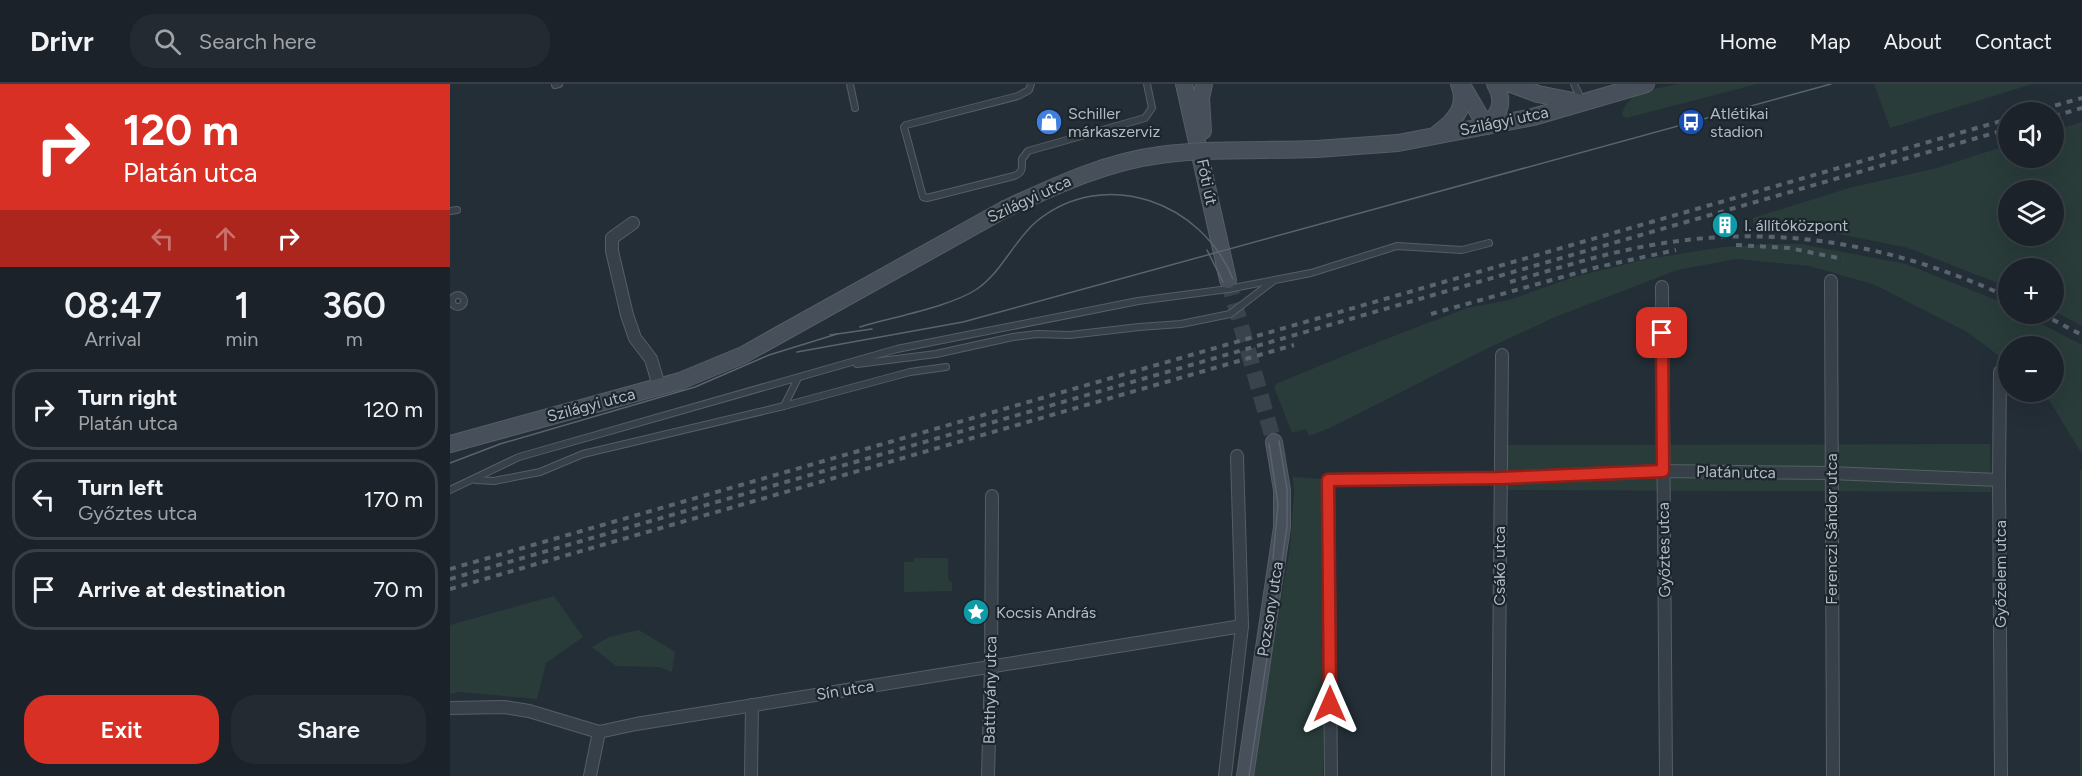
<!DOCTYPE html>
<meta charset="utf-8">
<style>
:root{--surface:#1b2229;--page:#242a31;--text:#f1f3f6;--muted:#a0a4a8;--line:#393f46;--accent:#d93025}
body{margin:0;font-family:Figtree,sans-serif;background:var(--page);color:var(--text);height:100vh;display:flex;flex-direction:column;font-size:22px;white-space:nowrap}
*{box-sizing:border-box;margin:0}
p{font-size:20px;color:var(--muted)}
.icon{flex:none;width:33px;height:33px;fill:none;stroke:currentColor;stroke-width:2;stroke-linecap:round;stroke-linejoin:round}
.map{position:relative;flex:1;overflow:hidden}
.drawer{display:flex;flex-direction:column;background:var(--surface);width:450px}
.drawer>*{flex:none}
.top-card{background:#d93025;color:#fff;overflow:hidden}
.buttons{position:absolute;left:1548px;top:18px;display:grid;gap:12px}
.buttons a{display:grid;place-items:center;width:66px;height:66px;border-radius:50%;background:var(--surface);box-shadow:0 6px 24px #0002,0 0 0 2px var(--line);font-size:30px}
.pin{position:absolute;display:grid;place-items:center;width:51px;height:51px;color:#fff;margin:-26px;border-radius:12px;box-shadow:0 3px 9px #0006}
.me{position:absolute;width:66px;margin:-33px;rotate:0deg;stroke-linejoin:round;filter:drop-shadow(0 0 4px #0008)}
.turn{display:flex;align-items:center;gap:21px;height:126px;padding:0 24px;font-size:27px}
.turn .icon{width:78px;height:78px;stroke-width:2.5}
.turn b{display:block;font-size:42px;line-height:51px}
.lanes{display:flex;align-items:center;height:57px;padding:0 24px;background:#0003;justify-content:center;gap:30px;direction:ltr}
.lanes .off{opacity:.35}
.eta{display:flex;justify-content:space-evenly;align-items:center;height:102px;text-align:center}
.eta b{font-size:36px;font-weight:600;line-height:42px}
.button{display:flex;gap:12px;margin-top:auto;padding:12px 24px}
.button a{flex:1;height:69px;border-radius:24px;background:var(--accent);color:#fff;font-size:24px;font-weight:600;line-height:69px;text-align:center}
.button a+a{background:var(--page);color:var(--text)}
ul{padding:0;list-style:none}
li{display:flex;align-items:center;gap:18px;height:81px;margin:0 12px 9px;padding:0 12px;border:3px solid var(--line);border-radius:24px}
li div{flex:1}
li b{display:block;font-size:22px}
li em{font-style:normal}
header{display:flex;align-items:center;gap:36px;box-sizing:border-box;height:84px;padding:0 30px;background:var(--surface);border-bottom:2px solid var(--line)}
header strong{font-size:28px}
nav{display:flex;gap:33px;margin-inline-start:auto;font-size:21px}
.search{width:420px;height:54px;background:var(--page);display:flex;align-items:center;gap:15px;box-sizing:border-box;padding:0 21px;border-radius:24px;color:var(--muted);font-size:22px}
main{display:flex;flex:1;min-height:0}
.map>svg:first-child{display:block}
.green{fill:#293c3a;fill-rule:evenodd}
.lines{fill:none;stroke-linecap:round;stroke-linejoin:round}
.secondary-tunnel{stroke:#39434c;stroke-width:16;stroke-dasharray:16 8;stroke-linecap:butt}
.lane-casing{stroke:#555e65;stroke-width:8}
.street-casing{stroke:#555e65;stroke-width:14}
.secondary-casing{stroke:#555e65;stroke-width:18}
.lane{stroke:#374048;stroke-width:6}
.street{stroke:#374048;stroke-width:12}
.secondary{stroke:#464f5a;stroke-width:16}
.tram{stroke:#59646e;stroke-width:1.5}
.rail{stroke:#59646e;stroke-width:4;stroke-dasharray:6 6;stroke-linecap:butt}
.secondary-bridge-casing{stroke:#555e65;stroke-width:18;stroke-linecap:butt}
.secondary-bridge{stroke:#464f5a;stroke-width:16}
.route-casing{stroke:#8d1f18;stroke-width:15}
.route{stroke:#d93025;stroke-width:10}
.labels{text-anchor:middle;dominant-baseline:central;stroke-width:4.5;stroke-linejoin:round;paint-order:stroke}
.poi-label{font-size:16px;fill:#b2bbc4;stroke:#1c252c;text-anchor:start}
.street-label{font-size:16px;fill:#b2bbc4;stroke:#1c252c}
</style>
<header>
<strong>Drivr</strong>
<div class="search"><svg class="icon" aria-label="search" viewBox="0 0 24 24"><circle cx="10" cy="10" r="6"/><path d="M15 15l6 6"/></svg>Search here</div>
<nav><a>Home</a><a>Map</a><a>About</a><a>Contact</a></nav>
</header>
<main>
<section class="drawer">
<div class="top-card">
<div class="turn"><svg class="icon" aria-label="right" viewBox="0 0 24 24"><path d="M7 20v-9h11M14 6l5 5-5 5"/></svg><div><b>120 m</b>Platán utca</div></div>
<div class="lanes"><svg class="icon off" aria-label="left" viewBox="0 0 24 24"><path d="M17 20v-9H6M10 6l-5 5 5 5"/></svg><svg class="icon off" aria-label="ahead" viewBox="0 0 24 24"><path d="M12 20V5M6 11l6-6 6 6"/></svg><svg class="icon" aria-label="right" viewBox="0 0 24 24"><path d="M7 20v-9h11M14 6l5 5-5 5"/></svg></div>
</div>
<div class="eta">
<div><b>08:47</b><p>Arrival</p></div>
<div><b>1</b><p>min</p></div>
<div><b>360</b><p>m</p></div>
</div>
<ul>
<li><svg class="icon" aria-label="right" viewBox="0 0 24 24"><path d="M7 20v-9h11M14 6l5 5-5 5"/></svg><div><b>Turn right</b><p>Platán utca</p></div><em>120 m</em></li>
<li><svg class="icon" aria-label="left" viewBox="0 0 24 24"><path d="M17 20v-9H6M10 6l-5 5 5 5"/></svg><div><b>Turn left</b><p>Győztes utca</p></div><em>170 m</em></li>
<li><svg class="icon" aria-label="arrive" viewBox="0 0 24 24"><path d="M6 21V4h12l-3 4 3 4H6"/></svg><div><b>Arrive at destination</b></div><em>70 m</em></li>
</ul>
<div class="button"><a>Exit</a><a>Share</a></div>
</section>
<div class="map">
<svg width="1632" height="692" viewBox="0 0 1632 692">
<rect width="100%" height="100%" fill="#242e37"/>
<g class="green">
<path d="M 1227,0 L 1307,0 L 1176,34 L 1172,31 C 1177,6 1205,6 1227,0 Z"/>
<polygon points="1424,0 1582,0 1440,44"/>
<path d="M 1632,38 L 1632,242 L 1604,227 L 1604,184 L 1558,184 L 1558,203 L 1458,164 L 1379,148 L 1304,145 L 1303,134 L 1399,104 L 1487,84 L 1558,61 L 1558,74 L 1604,74 L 1604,47 ZM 1558,106 L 1604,106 L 1604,152 L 1558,152 Z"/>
<polygon points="1321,160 1351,160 1456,180 1556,220 1558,222 1558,230 1573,230 1632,261 1632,370 1599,316 1590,308 1604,308 1604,262 1558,262 1558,279 1519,249 1425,201 1360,182 1286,175 1227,186 1105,233 1034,266 880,344 859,352 856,345 842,349 824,303 828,299 918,262 1017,224 1059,216 1124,193 1197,175 1273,163"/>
<polygon points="1540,360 1541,408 1055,406 1055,361"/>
<polygon points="1632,385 1632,692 1630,692 1630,387"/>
<polygon points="843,393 874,395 873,692 802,692 840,463 844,410"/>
<polygon points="464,474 498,474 498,495 502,499 502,507 454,508 454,478 463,478"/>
<polygon points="104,512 133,553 96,579 87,615 9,608 0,610 0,541"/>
<polygon points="189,546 225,568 222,588 209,583 166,582 142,563 159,553"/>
</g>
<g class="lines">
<polyline class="secondary-tunnel" points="778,196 824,358"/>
<defs>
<g id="lane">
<polyline points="400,0 405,24"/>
<path d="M 581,0 L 579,6 L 568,12 L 456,41 L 454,43 L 473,113 L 477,114 L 564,92 C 573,89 572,84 572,75 L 578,67 L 695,34 L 702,24 L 697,0"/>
<polyline points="1124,0 1131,15"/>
<polyline points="105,1 109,0"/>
<polyline points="0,127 7,126"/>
<circle cx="8" cy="217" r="6"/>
<polyline points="407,280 486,270 563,253 587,250 620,251 689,243 731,240 780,230 822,198"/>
<polyline points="334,322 460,288 496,283"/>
<polyline points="26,396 44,397 90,388 133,370 334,322 348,294"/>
<polyline points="0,406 69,373 447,265 688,217 778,205 861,189 947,162 1012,166 1039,159"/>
</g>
<g id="street">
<polyline points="183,139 162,154 162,167 177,231 185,254 201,275 209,302"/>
<polyline points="1381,197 1383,692"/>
<polyline points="1212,203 1216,692"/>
<polyline points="1550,288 1549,396 1551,692"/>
<polyline points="0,624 54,623 79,627 149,648 186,640 792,542"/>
<polyline points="140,692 149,648"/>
<polyline points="301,692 302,621"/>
<polyline points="538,692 541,583 542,412"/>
<polyline points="775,692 792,542 787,372"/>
<polyline points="881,692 878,396 1050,394 1213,387 1380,389 1549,396"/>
<polyline points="1048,692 1052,271"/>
</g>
<g id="secondary">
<polyline points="734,0 778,196"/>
<polyline points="1061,0 1088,10 1128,18"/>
<polyline points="1012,1 1036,42"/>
<path d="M 1036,42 C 1050,30 1055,17 1045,0"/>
<polyline points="753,47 751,14 754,0"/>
<path d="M 988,49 C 1005,37 1018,22 1009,0"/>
<polyline points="867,65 948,59 1083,33 1196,0"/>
<polyline points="0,360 230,297 293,271 555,125"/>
<polyline points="795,692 832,443 832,406 824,358"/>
</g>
</defs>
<use href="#lane" class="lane-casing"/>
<use href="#street" class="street-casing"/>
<use href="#secondary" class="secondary-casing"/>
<use href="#lane" class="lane"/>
<use href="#street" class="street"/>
<use href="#secondary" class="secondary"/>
<g class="tram">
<polyline points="757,166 773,198"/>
<path d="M 410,243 C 442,233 500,223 527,205 C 552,188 564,156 587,137 C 655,82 752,118 783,195"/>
<polyline points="380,251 422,245"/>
<polyline points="347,268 513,238 1381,0"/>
<polyline points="819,360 828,420 823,475"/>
<polyline points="0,379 50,360 245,303 319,271 387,250"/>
<polyline points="799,692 837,443 837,405 829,357"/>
</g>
<g class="rail">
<polyline points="1582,28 1632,14"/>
<polyline points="1604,32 1632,24"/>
<polyline points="1286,161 1339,164 1393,175"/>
<path d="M 1060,198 C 1106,185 1151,170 1197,162 C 1324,138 1442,160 1558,213"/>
<polyline points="981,230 1148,183 1226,166"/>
<polyline points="1592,230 1632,251"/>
<polyline points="0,485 1558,35"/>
<polyline points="0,495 1558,45"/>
<polyline points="0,505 844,261"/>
</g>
<defs>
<path id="secondary-bridge" d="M 555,125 C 605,102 655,78 710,71 C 762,64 815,67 867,65"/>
</defs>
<use href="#secondary-bridge" class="secondary-bridge-casing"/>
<use href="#secondary-bridge" class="secondary-bridge"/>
</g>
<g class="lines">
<defs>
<polyline id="route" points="880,620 878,396 1050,394 1213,387 1212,249"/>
</defs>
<use href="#route" class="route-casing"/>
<use href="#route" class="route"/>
</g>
<defs>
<symbol id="shop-disc" viewBox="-11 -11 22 22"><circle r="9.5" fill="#3f7fe0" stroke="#1c252c"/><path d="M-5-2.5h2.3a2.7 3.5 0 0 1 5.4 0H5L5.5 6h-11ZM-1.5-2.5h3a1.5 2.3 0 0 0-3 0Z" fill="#fff"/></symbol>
<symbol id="bus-disc" viewBox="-11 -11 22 22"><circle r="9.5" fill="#1a4fb4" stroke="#1c252c"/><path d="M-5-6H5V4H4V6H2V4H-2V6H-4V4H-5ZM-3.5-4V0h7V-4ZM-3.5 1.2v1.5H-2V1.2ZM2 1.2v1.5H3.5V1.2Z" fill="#fff"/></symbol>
<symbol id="building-disc" viewBox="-11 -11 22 22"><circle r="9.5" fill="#0f9aa8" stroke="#1c252c"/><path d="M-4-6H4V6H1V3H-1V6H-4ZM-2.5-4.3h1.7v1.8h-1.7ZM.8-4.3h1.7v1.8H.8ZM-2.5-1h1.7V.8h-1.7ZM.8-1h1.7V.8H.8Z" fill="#fff"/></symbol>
<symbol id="sight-disc" viewBox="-11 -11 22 22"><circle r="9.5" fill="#0f9aa8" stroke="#1c252c"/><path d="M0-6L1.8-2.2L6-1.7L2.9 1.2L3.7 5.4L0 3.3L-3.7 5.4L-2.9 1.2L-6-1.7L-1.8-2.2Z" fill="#fff"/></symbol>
</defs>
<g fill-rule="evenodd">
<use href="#shop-disc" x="584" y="23" width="30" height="30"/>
<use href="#bus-disc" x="1226" y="23" width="30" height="30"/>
<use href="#building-disc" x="1260" y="126" width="30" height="30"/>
<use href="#sight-disc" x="511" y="513" width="30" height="30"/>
</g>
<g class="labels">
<g class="poi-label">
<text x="618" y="29">Schiller<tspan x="618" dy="18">márkaszerviz</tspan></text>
<text x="1260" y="29">Atlétikai<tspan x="1260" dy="18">stadion</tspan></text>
<text x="1294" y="141">I. állítóközpont</text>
<text x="546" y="528">Kocsis András</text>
</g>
<g class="street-label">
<text transform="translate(1054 37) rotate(-12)">Szilágyi utca</text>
<text transform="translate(757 98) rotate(78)">Fóti út</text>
<text transform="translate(579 115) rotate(-25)">Szilágyi utca</text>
<text transform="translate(141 321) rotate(-15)">Szilágyi utca</text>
<text transform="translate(1286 388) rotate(1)">Platán utca</text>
<text transform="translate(1381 445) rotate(-90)">Ferenczi Sándor utca</text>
<text transform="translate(1214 466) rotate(-91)">Győztes utca</text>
<text transform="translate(1049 482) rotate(-90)">Csákó utca</text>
<text transform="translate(1550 490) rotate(-90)">Győzelem utca</text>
<text transform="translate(820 525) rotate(-81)">Pozsony utca</text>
<text transform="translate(395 606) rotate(-9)">Sín utca</text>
<text transform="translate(540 606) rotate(-89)">Batthyány utca</text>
</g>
</g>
</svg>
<div class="buttons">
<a><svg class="icon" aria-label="sound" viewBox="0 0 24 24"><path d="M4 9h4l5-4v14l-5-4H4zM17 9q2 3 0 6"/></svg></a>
<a><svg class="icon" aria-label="layers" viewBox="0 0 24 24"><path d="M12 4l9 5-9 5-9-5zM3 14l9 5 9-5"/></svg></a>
<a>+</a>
<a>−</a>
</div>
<div class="pin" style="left:1212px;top:249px;background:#d93025"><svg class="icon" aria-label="arrive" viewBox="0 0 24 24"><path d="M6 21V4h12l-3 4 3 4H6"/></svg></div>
<svg class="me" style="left:880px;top:620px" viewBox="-20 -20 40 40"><path d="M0-17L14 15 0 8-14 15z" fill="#d93025" stroke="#fff" stroke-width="4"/></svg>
</div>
</main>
